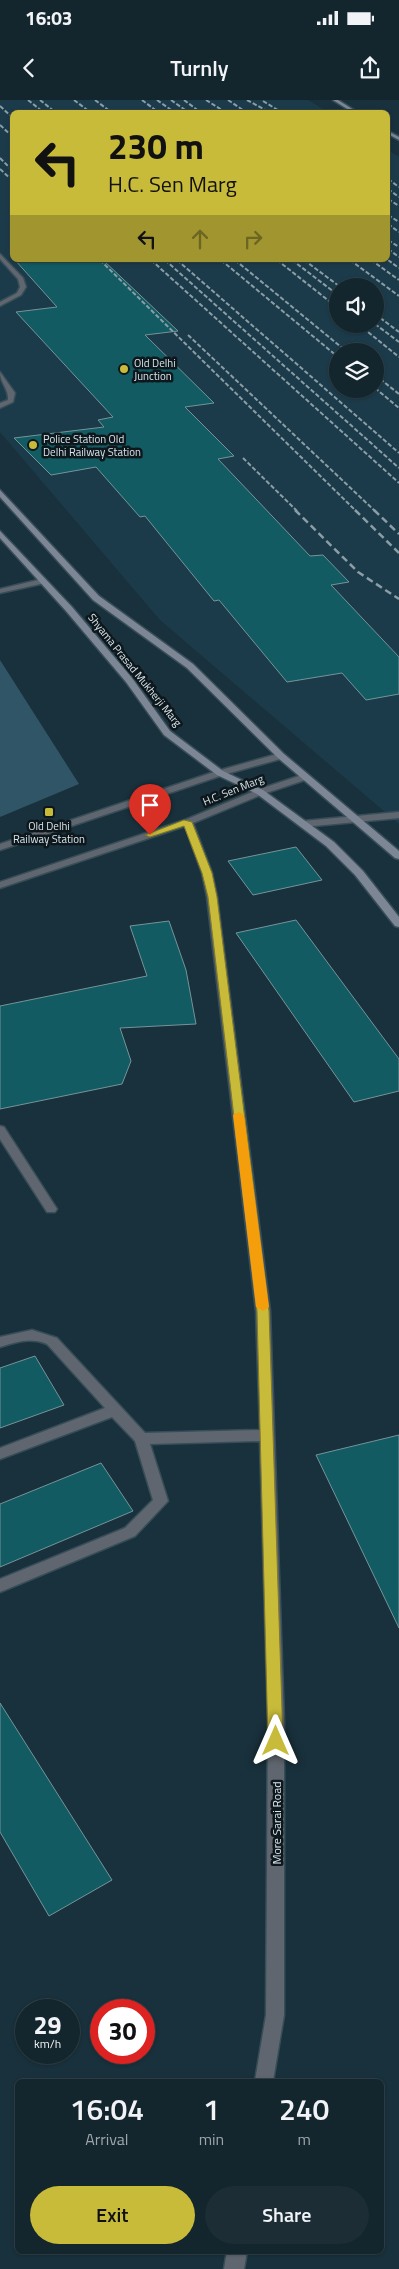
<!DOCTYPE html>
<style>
:root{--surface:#13252d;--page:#1c2d35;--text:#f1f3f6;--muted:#9da5aa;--line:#324249;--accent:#c9bb3a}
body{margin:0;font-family:"Titillium Web",sans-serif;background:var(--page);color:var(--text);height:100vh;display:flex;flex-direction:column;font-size:19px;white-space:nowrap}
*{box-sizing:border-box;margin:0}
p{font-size:16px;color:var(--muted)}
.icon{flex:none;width:28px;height:28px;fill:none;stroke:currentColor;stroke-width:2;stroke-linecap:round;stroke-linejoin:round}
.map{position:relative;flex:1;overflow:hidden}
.details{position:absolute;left:15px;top:1979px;width:369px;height:175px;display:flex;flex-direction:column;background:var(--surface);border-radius:8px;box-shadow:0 1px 4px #0004,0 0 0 1px var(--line)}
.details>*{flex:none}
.top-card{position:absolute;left:10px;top:10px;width:380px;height:152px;border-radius:8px;box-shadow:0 1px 4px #0004,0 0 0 1px var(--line);background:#c9bb3a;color:#111;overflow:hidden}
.controls{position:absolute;left:329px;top:178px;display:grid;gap:10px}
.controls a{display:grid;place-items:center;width:55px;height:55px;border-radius:50%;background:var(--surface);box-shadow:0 1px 4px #0004,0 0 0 1px var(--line);font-size:25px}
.speed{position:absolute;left:15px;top:1899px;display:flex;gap:10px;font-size:25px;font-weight:700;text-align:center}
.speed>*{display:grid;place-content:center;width:65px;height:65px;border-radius:50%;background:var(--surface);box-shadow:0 1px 4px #0004,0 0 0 1px var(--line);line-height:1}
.speed small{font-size:12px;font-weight:400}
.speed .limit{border:8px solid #d22;background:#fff;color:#111}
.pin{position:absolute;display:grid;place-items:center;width:42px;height:42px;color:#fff;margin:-51px -21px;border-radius:50% 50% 50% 0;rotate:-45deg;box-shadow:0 0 5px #0007}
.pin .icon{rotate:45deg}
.me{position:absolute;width:55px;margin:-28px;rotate:0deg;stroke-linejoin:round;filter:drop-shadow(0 0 4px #0008)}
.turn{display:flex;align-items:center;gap:18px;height:105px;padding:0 15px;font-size:22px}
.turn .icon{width:65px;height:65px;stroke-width:2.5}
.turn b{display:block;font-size:35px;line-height:42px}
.lanes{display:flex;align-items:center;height:48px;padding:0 15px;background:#0003;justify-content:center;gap:25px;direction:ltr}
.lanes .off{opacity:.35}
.eta{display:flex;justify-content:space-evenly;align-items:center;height:85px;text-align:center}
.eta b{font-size:30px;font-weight:600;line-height:35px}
.button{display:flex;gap:10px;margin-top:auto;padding:10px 15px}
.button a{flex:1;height:58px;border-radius:30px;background:var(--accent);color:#111;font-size:20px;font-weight:600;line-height:58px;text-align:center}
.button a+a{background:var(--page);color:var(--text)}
.status{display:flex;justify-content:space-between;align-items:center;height:35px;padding:0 25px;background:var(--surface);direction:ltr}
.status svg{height:14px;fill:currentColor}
header{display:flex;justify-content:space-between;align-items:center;height:65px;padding:0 15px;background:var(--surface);font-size:22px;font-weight:600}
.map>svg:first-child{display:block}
.built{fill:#1c3b4a;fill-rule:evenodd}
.green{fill:#2f5567}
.building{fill:#125b63;stroke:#759498}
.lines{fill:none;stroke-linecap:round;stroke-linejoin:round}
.lane-casing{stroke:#374e58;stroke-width:3}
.street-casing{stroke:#374e58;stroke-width:3}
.secondary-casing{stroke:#374e58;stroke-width:3}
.lane{fill:#60666f;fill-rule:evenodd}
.street{fill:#60666f;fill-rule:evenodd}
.secondary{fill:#7c8694;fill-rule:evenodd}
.rail-far1{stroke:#8b9da7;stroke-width:2;stroke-dasharray:4.5 2;stroke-linecap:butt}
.rail{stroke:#8b9da7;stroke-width:2.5;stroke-dasharray:7 4;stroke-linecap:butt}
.route{fill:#c9bb3a;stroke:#837a26}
.slow{fill:#f59e0b}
.poi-dot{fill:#c9bb3a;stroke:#0d171c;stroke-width:2}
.labels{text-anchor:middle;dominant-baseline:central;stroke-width:5;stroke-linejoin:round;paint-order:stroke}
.far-poi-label{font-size:11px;fill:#d7e5ed;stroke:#0d171c;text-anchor:start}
.far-street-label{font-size:11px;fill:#d7e5ed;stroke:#0d171c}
.street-label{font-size:12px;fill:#d7e5ed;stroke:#0d171c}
</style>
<div class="status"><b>16:03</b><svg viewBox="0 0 49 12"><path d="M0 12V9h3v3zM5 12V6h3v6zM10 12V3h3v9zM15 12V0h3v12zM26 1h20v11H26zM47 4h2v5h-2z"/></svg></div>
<header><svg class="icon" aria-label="back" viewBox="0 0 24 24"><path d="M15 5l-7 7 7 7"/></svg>Turnly<svg class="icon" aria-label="share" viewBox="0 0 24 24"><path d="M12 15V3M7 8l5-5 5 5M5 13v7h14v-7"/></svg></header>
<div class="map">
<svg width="399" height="2169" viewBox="0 0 399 2169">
<rect width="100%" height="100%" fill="#19313c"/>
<path class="built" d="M 0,0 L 308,0 L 328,12 L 12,12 L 12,160 L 388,160 L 388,50 L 399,57 L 399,724 L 160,520 L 0,332 ZM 338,186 L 375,186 L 375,224 L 338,224 ZM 338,251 L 375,251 L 375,289 L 338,289 Z"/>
<polygon class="green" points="0,560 79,684 0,717"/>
<g class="building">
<polygon points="15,160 103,160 178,231 145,235 214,303 185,307 234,356 218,359 310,456 323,455 349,482 331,485 399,557 399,594 366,600 342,573 287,582 219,500 214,501 145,416 140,417 96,367 51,375 14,338 104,327 98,320 113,317 16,212 57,207"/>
<polygon points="296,747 322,780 253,795 228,761"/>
<polygon points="296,820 399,959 399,991 354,1002 236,833"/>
<polygon points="169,821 186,870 196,924 120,928 131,961 122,984 0,1009 0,906 147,876 130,826"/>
<polygon points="35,1256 64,1305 0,1328 0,1268"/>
<polygon points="399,1335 399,1528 316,1355"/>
<polygon points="101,1363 133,1411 0,1467 0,1404"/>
<polygon points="0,1603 112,1780 49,1816 0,1732"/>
</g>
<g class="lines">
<defs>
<g id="lane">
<polygon points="0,154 23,178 26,187 21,195 0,206 0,202 17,193 20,187 18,179 0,159"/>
<path d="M 0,272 L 15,293 L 13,302 L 0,308 L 0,303 L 8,300 C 9,289 0,283 0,272 Z"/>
<polygon points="42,479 45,479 45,483 0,493 0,489"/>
<polygon points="399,712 399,718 303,727 298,724 303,721"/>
<polygon points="0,1026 4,1027 55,1106 57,1109 55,1112 47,1112 0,1039"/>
</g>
<g id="street">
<polygon points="281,653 286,656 284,658 223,675 0,750 0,744 217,671"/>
<path d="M 305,674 L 310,677 L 308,679 L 263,694 L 193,723 L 212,773 L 217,797 L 270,1211 L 284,1621 L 284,1915 L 273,1981 L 255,1981 L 266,1915 L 268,1621 L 260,1341 L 150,1344 L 168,1401 L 135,1436 L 0,1492 L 0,1479 L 125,1428 L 153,1400 L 135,1341 L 112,1317 L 0,1359 L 0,1348 L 105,1308 L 47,1244 C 30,1237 17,1242 0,1247 L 0,1237 L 32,1230 L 57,1238 L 145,1333 L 260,1330 L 256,1211 L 207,797 L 202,773 L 185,726 L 0,788 L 0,782 L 185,720 L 257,690 Z"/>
<polygon points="227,2151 247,2151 244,2169 224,2169"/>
</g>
<g id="secondary">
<polygon points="333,0 338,0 357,12 352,12"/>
<polygon points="388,31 399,37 399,40 388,34"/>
<polygon points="0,390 99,496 193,564 284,654 399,751 399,759 395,758 278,658 187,568 93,500 0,397"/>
<polygon points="0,431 72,507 132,578 170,631 223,671 263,690 334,742 363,771 399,817 399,827 395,826 355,775 326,746 257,694 217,675 164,635 126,582 66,511 0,438"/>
</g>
</defs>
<use href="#lane" class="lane-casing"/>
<use href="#street" class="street-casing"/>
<use href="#secondary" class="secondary-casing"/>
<use href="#lane" class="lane"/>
<use href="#street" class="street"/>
<use href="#secondary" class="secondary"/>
<g class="rail-far1">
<polyline points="28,0 43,12"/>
<polyline points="40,0 55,12"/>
<polyline points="74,0 90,12"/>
<polyline points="95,0 111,12"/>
<polyline points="142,0 158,12"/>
<polyline points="157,0 174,12"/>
<polyline points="171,0 188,12"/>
<polyline points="184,0 200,12"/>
<polyline points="206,0 225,12"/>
<polyline points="228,0 246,12"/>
<polyline points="247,0 269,12"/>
<polyline points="263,1 281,12"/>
<polyline points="0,6 12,17"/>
<polyline points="0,25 12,36"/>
<polyline points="0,58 12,70"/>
<polyline points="0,69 12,80"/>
<polyline points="388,79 399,87"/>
<polyline points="388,89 399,97"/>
<polyline points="388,99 399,106"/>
<polyline points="388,115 399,122"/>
<polyline points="388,124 399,132"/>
<polyline points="388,140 399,147"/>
<polyline points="388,149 399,157"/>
<polyline points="100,160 356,411"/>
<polyline points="151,160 399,383"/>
<polyline points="165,160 399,368"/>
<polyline points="177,160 399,353"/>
<polyline points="221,160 338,257"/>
<polyline points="235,160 346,251"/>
<polyline points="277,160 338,208"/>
<polyline points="292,160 338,195"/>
<polyline points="304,160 339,186"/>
<polyline points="350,160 399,196"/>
<polyline points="371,160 399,180"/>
<polyline points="388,160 399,168"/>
<polyline points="375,214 399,232"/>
<polyline points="358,224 399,257"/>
<polyline points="375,224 399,242"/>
<polyline points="188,235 375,411"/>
<polyline points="375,275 399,294"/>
<polyline points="375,288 399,308"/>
<polyline points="243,358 297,411"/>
</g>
<g class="rail">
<polyline points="295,410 358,472 399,499"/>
<polyline points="355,410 399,453"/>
<polyline points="374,410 399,434"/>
</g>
</g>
<polygon class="route" points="184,720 192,722 212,773 217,797 269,1211 283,1641 281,1645 276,1647 270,1645 268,1641 257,1211 208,797 202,773 184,726 150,737 145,735"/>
<polygon class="slow" points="239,1012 244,1015 269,1207 263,1211 256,1207 233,1015"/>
<g class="poi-dot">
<circle cx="124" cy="269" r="5"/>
<circle cx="33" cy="345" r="5"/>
<rect x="44" y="707" width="10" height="10" rx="2.5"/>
</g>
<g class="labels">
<g class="far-poi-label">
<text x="134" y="263">Old Delhi<tspan x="134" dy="13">Junction</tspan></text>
<text x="43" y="339">Police Station Old<tspan x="43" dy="13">Delhi Railway Station</tspan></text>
<text x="49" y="726" text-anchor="middle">Old Delhi<tspan x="49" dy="13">Railway Station</tspan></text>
</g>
<g class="far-street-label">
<text transform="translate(135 570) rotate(51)">Shyama Prasad Mukherji Marg</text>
<text transform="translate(233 690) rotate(-22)">H.C. Sen Marg</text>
</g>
<g class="street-label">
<text transform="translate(276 1723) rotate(-90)">More Sarai Road</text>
</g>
</g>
</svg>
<div class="controls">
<a><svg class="icon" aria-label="sound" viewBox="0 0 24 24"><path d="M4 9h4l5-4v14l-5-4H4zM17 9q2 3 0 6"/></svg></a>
<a><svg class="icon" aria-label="layers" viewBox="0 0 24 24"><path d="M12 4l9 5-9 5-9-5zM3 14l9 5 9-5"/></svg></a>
</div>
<div class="speed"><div>29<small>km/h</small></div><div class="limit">30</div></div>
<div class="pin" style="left:150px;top:735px;background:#d93025"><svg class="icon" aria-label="arrive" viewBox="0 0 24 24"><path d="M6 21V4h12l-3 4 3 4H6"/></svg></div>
<svg class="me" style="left:276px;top:1641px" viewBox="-20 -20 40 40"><path d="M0-17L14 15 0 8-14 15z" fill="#c9bb3a" stroke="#fff" stroke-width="4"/></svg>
<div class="top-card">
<div class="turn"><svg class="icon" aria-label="left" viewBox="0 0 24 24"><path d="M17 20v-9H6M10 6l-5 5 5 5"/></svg><div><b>230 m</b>H.C. Sen Marg</div></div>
<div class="lanes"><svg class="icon" aria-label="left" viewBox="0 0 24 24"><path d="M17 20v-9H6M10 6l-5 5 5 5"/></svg><svg class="icon off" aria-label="ahead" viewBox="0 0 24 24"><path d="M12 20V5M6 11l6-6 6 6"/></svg><svg class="icon off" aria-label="right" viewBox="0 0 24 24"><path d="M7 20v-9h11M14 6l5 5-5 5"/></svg></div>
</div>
<section class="details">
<div class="eta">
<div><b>16:04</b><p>Arrival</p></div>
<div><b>1</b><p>min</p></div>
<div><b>240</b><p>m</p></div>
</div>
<div class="button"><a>Exit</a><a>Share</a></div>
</section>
</div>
